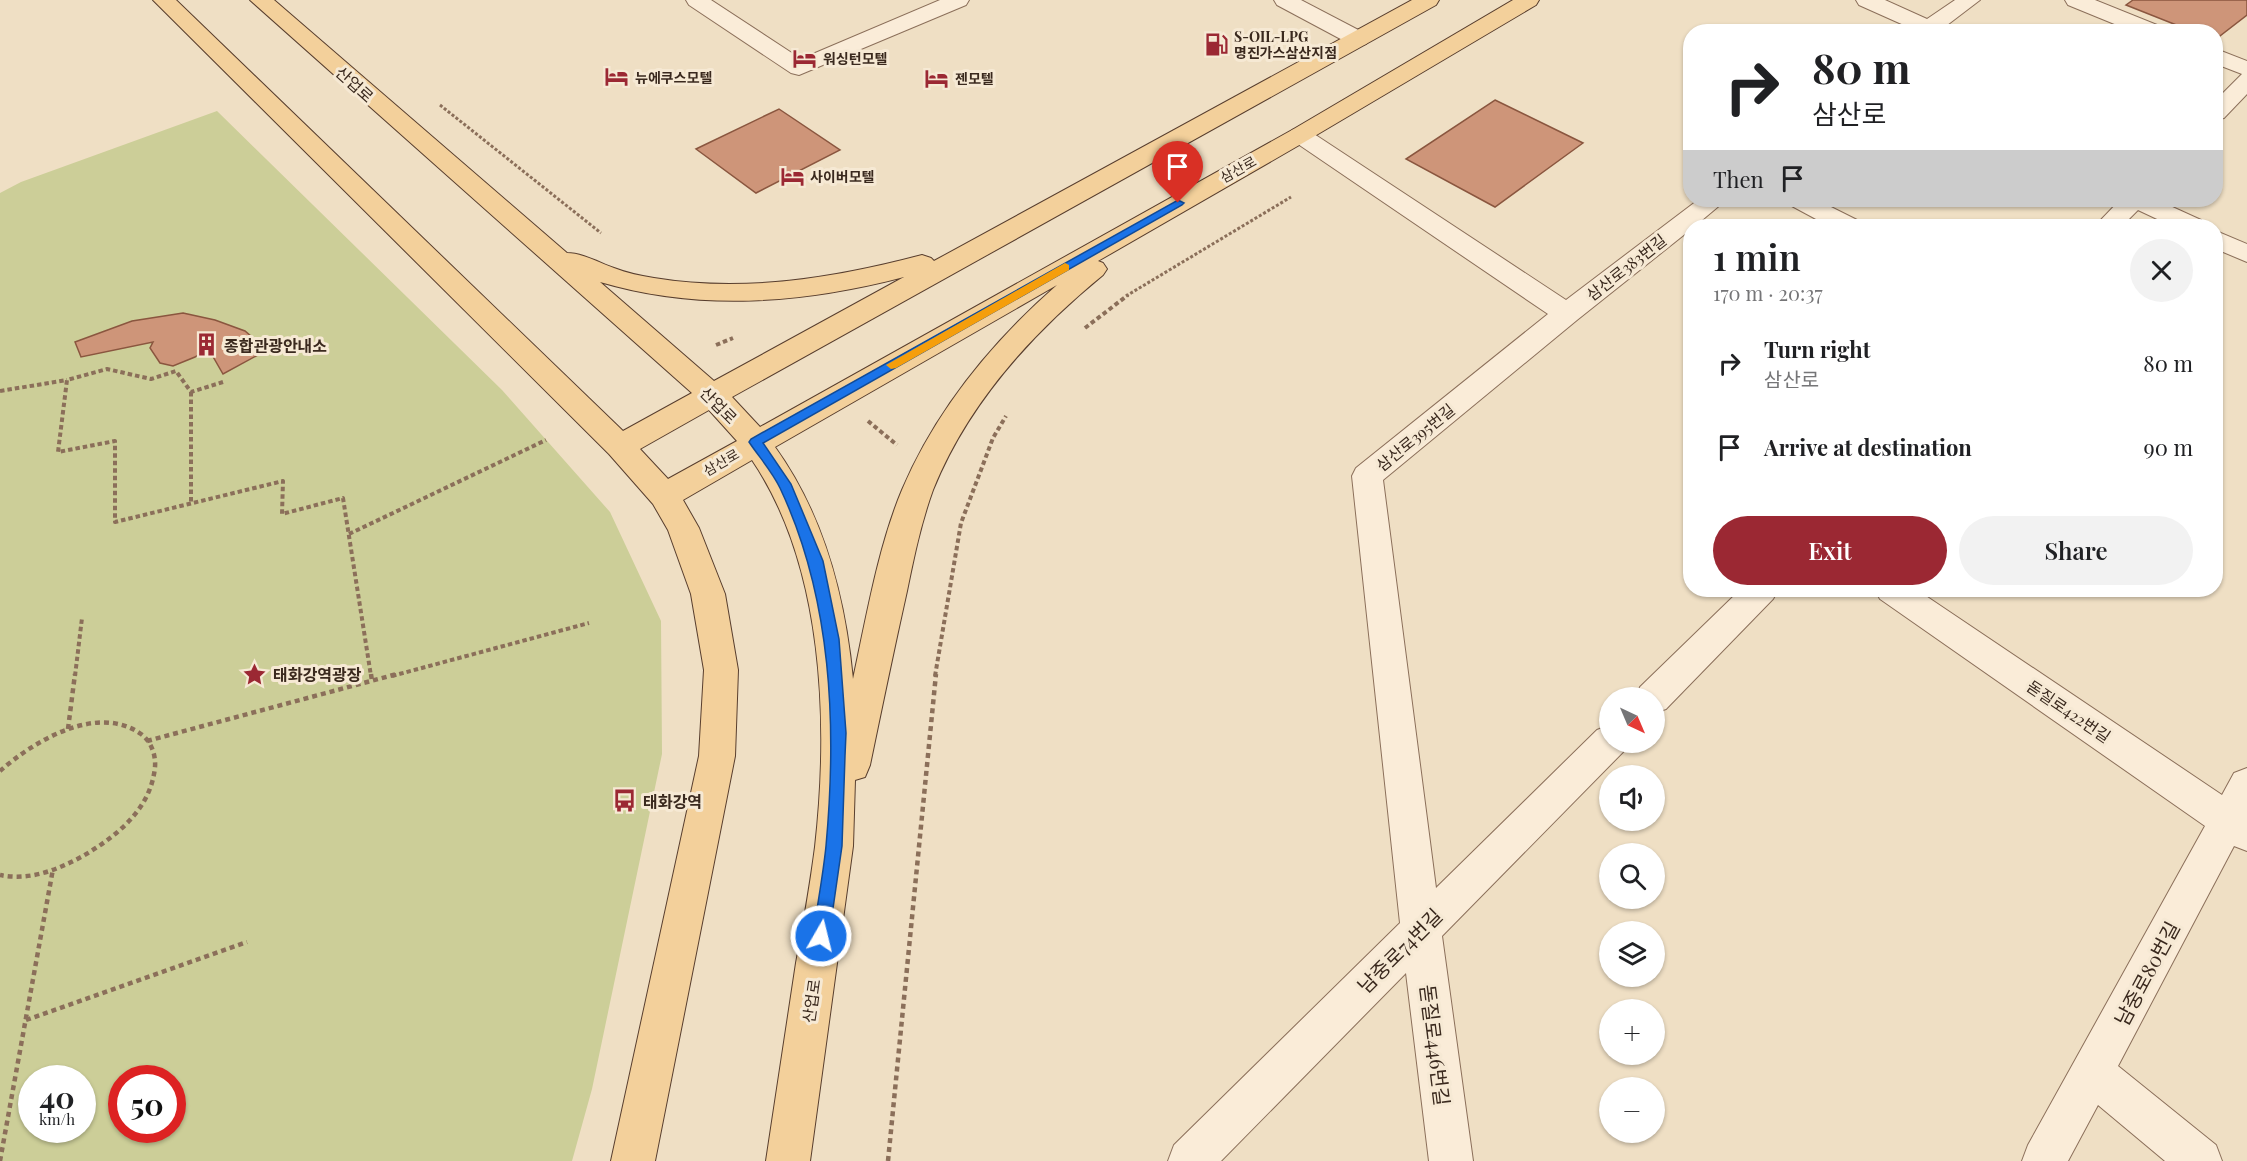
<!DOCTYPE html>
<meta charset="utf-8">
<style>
:root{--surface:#fff;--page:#f2f2f2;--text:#202124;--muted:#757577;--accent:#9b2833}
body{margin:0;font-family:"Playfair Display","Noto Sans KR",serif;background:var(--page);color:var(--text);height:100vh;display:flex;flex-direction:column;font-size:22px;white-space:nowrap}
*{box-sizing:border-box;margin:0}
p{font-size:20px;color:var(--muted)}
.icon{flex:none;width:33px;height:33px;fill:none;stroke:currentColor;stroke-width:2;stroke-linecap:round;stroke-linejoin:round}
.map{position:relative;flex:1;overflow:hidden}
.panel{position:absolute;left:1683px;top:219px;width:540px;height:378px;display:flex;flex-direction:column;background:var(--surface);border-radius:24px;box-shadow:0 2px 4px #0004}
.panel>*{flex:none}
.hud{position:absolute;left:1683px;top:24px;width:540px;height:183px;border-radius:24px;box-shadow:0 2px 4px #0004;background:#fff;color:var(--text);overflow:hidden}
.needle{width:39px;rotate:136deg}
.controls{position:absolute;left:1599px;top:687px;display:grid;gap:12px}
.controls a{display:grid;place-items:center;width:66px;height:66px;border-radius:50%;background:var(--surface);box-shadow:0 2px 4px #0004;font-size:30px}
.speed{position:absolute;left:18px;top:1065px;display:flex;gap:12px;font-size:30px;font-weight:700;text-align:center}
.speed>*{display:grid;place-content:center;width:78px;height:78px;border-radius:50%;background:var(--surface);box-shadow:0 2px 4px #0004;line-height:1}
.speed small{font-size:15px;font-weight:400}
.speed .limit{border:9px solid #d22;background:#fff;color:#111}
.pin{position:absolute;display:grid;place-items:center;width:51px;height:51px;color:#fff;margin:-62px -26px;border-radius:50% 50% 50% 0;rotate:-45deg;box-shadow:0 0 6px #0007}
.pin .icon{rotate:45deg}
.me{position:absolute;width:66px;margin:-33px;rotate:8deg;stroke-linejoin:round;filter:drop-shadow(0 0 4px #0008)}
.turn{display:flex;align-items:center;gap:21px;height:126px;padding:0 30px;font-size:27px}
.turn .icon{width:78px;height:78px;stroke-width:2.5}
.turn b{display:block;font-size:42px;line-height:51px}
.then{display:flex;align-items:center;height:57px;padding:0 30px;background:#0003;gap:12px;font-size:22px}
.round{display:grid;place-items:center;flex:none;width:63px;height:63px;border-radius:32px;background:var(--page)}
.summary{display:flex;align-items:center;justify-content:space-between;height:102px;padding:0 30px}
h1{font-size:36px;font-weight:600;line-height:45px}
.button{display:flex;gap:12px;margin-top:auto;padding:12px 30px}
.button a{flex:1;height:69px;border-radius:36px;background:var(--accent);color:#fff;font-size:24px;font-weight:600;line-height:69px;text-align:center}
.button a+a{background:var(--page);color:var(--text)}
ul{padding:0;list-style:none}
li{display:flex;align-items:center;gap:18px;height:84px;padding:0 30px}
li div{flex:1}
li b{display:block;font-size:22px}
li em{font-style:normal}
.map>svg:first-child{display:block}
.green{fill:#ccce98;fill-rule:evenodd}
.building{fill:#ce9579;stroke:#8a563f;stroke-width:1.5}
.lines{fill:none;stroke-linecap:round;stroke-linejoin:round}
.minor-casing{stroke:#8b6f5a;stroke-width:2}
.major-casing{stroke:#583e2e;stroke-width:2}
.path-far2{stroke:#8b6f5a;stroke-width:3;stroke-dasharray:3 2;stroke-linecap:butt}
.path-far1{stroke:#8b6f5a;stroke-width:4;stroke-dasharray:4.5 3;stroke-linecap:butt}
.path{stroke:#8b6f5a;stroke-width:4.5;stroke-dasharray:5 4;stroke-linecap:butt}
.minor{fill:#faecd8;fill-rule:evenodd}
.major{fill:#f3d09b;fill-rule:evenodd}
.route{fill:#1a73e8;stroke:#114b97;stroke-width:1.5}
.slow{fill:#f59e0b}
.labels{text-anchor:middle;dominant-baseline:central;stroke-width:6;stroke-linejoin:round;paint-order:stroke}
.far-poi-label{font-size:14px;font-weight:bold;fill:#3a291e;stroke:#f6e9d4;text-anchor:start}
.far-street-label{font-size:14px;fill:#3a291e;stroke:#f6e9d4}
.street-label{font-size:16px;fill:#3a291e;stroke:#f6e9d4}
.poi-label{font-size:16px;font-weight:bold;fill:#3a291e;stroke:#f6e9d4;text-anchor:start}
.near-street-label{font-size:20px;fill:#3a291e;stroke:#f6e9d4}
</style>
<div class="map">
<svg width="2247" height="1161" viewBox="0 0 2247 1161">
<rect width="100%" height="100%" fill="#efdfc4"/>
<path class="green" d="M 217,111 L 502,390 L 610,512 L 661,621 L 662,754 L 592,1089 L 572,1161 L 0,1161 L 0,193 L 21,182 ZM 32,1078 L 82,1078 L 82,1130 L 32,1130 ZM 122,1078 L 172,1078 L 172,1130 L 122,1130 Z"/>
<g class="building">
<polygon points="2133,0 2247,0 2247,15 2216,39 2216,32 2194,32 2126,5"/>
<polygon points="1495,100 1583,143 1495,207 1406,159"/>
<polygon points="779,109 840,150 756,193 696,149"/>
<polygon points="183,313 215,320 245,331 267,350 223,374 208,348 195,357 173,366 160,363 150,348 153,342 81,357 75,342 132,321"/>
</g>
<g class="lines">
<defs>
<g id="minor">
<polygon points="686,0 711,0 801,59 940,0 969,0 966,5 799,75 791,73 689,5"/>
<polygon points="1274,0 1301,0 1366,34 1369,39 1366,44 1358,46 1350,44 1277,5"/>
<polygon points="1856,0 1885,0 1927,19 1955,0 1980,0 1938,32 1914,32 1915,30 1859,5"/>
<polygon points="2065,0 2095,0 2162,27 2165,32 2134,32 2068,5"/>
<polygon points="2216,49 2247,61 2247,94 2224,118 2216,120 2216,100 2242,74 2216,64"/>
<polygon points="1300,128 1308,130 1566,300 1698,200 1726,200 1695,226 1690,226 1690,230 1577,320 1383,480 1436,888 1597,730 1610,725 1610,742 1627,742 1623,752 1442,936 1473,1161 1429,1161 1406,973 1221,1161 1168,1161 1174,1145 1400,923 1352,476 1356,468 1548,314 1292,140 1288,135 1292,130"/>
<polygon points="1786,200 1817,200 1857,220 1861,226 1829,226 1790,205"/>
<polygon points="2120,200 2157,200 2201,220 2205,226 2172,226 2138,210 2122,226 2095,226"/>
<polygon points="2216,231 2247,244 2247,262 2216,249"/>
<polygon points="1740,590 1778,590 1773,599 1666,709 1654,713 1654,698 1636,698 1640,687"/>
<polygon points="1875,590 1917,590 2222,795 2234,773 2247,768 2247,851 2234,846 2118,1066 2216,1145 2222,1161 2165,1161 2098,1105 2068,1161 2022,1161 2028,1145 2205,826 1880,599"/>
</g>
<path id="major" d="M 153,0 L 176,0 L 623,431 L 692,393 L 250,0 L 274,0 L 567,253 C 582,253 600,263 614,268 C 627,273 641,276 654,278 C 744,293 835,278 922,255 L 931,258 L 934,261 L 1412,0 L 1439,0 L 1436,5 L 732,397 L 760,427 L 1292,130 L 1513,0 L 1539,0 L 1536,5 L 1308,140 L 1098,261 L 1103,263 L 1107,269 L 1103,275 C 1032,333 968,403 933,490 C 921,523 914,557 907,591 C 894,649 882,707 870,765 L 865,777 L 855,780 L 853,846 L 810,1161 L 766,1161 C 776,1095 786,1029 796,963 C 803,925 810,886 815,847 C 829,723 824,566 752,460 L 683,500 L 699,528 L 725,594 L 738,670 L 735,756 L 655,1161 L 611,1161 L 699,756 L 704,670 L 691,594 L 668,530 L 653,504 L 609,454 ZM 904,277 L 714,381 L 600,282 C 701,312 804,303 904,277 ZM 1057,285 C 992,342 936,410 902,490 C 878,547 866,619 853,679 C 845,596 824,515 775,447 ZM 709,410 L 737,441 L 668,479 L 640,449 Z"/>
</defs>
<use href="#minor" class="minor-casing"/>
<use href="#major" class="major-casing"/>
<g class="path-far2">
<polyline points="440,105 601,233"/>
<polyline points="1126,296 1291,197"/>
</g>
<g class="path-far1">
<polyline points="1085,328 1128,295"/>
<polyline points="716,345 733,338"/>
<polyline points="223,382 191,392 176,371 151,379 107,369 67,380 58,452 115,441 115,522 283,481 282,514 343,498 371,676"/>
<polyline points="0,391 67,380"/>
<polyline points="191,392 191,503"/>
<polyline points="868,421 897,445"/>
<polyline points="349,534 546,440"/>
<polyline points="75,676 82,618"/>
<polyline points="392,676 589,623"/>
<polyline points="935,676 961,523 993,438 1006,416"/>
</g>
<g class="path">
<polyline points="371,674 372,681"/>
<polyline points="68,729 75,674"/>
<polyline points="147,741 397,674"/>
<path d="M 0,771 C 34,741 97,703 141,734 C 151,741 156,755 155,767 C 151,809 117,836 83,856 C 57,870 30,881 0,875"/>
<polyline points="26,1020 247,942"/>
<polyline points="0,1161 53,869"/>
<polyline points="888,1161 936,674"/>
</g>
<use href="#minor" class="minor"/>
<use href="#major" class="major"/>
</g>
<path class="route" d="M 1178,200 L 1184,203 L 1182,205 L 763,443 L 791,484 L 823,561 L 839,639 L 846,733 L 845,756 L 842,846 L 829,936 L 827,942 L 821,944 L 815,942 L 813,936 C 817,906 823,876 826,846 C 837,726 832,598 780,488 C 772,471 759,457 749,442 L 751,439 Z"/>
<polygon class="slow" points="1065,263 1069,265 1069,270 896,368 891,369 886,365"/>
<defs>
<symbol id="fuel-bare" viewBox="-9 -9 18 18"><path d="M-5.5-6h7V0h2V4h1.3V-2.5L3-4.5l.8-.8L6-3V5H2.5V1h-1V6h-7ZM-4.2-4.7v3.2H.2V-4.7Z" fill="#9b2833" stroke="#f6e9d4" stroke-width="2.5" paint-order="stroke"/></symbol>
<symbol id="hotel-bare" viewBox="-9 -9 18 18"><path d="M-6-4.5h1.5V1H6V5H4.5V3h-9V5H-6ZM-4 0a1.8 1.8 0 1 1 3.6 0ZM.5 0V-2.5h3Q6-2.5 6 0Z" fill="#9b2833" stroke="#f6e9d4" stroke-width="2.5" paint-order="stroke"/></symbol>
<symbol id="building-bare" viewBox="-9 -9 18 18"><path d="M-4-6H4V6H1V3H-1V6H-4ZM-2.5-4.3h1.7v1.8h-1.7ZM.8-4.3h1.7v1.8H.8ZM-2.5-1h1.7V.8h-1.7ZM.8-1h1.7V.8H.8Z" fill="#9b2833" stroke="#f6e9d4" stroke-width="2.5" paint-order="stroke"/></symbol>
<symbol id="sight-bare" viewBox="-9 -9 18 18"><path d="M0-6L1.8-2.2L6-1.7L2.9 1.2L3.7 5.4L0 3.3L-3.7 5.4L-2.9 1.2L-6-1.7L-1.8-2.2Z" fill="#9b2833" stroke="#f6e9d4" stroke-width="2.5" paint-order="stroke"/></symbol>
<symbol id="bus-bare" viewBox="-9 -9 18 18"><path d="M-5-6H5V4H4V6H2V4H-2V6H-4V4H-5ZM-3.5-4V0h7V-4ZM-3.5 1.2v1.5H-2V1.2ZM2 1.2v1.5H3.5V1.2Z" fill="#9b2833" stroke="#f6e9d4" stroke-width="2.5" paint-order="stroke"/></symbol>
</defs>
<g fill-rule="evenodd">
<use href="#fuel-bare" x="1200" y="28" width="33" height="33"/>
<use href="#hotel-bare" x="788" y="42" width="33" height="33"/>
<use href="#hotel-bare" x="600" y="60" width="33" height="33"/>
<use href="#hotel-bare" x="920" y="62" width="33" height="33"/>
<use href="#hotel-bare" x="776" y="160" width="33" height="33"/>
<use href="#building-bare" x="190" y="328" width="33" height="33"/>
<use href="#sight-bare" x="238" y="658" width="33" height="33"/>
<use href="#bus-bare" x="608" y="784" width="33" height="33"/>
</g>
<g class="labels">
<g class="far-poi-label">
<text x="1234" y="36">S-OIL-LPG<tspan x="1234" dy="16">명진가스삼산지점</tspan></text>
<text x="823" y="58">워싱턴모텔</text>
<text x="635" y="77">뉴에쿠스모텔</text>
<text x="955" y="78">젠모텔</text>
<text x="810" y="176">사이버모텔</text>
</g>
<g class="far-street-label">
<text transform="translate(1238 169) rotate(-29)">삼산로</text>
<text transform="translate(721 462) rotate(-30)">삼산로</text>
</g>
<g class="street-label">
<text transform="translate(355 84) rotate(42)">산업로</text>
<text transform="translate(1626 267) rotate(-38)">삼산로383번길</text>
<text transform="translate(719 405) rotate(45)">산업로</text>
<text transform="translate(1415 437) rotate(-39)">삼산로395번길</text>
<text transform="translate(2069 711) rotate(34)">돋질로422번길</text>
<text transform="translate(811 1001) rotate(-82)">산업로</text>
</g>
<g class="poi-label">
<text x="224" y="345">종합관광안내소</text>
<text x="273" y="674">태화강역광장</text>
<text x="643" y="801">태화강역</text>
</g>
<g class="near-street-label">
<text transform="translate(1399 950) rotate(-45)">남중로74번길</text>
<text transform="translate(2146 973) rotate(-62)">남중로80번길</text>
<text transform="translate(1436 1045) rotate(83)">돋질로446번길</text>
</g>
</g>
</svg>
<div class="controls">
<a><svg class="needle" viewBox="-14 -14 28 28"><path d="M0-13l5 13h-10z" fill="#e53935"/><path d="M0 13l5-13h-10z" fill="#757577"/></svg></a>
<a><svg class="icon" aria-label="sound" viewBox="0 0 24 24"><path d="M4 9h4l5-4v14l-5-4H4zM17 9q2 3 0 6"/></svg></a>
<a><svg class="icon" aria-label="search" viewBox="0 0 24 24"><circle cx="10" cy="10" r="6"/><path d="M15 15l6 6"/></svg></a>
<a><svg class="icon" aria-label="layers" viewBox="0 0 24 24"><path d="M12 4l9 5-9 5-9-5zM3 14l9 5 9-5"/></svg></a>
<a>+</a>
<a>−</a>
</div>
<div class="speed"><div>40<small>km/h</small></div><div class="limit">50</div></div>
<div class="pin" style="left:1178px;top:203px;background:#d93025"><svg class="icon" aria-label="arrive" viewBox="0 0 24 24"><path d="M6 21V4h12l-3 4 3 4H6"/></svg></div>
<svg class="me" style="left:821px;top:936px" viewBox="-20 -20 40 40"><circle r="17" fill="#1a73e8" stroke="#fff" stroke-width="3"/><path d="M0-11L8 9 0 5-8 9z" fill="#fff"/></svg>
<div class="hud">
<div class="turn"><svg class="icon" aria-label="right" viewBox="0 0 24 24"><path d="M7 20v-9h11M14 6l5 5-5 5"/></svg><div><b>80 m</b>삼산로</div></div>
<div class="then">Then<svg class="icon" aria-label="arrive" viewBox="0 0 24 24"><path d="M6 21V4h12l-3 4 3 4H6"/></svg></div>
</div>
<section class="panel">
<div class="summary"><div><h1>1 min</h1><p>170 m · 20:37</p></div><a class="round"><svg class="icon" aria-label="close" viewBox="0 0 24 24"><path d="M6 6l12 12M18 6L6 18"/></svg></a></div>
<ul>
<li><svg class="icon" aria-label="right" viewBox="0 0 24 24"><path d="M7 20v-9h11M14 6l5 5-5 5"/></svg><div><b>Turn right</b><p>삼산로</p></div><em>80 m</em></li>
<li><svg class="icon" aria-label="arrive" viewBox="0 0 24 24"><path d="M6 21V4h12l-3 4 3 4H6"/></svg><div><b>Arrive at destination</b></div><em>90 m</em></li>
</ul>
<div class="button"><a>Exit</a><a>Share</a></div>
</section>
</div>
